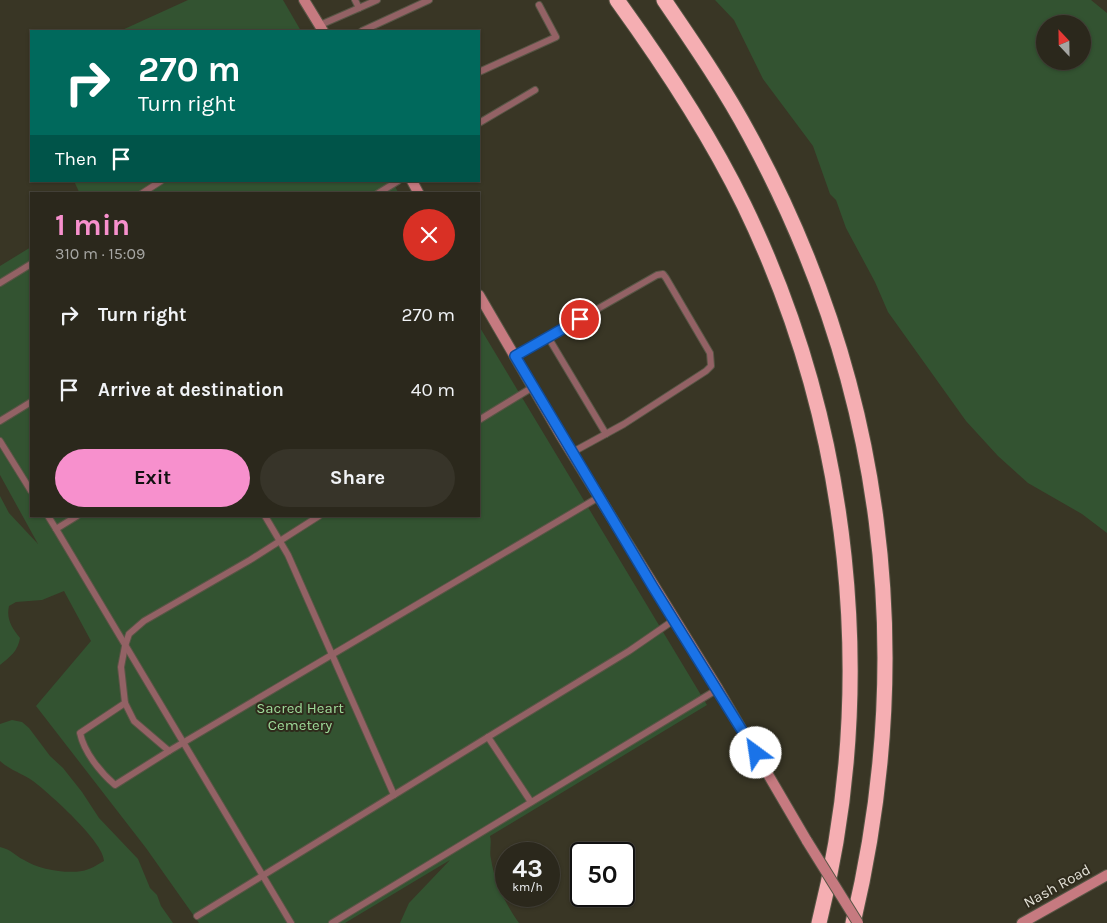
<!DOCTYPE html>
<meta charset="utf-8">
<style>
:root{--surface:#2b281c;--page:#373429;--text:#f1f3f6;--muted:#a6a6a3;--line:#47443b;--accent:#f790cd}
body{margin:0;font-family:Karla,sans-serif;background:var(--page);color:var(--text);height:100vh;display:flex;flex-direction:column;font-size:19px;white-space:nowrap}
*{box-sizing:border-box;margin:0}
p{font-size:16px;color:var(--muted)}
.icon{flex:none;width:28px;height:28px;fill:none;stroke:currentColor;stroke-width:2;stroke-linecap:round;stroke-linejoin:round}
.map{position:relative;flex:1;overflow:hidden}
.panel{position:absolute;left:30px;top:192px;width:450px;height:325px;display:flex;flex-direction:column;background:var(--surface);border-radius:0px;box-shadow:0 1px 4px #0004,0 0 0 1px var(--line)}
.panel>*{flex:none}
.guide{position:absolute;left:30px;top:30px;width:450px;height:152px;border-radius:0px;box-shadow:0 1px 4px #0004,0 0 0 1px var(--line);background:#00695c;color:#fff;overflow:hidden}
.needle{width:32px;rotate:338deg}
.buttons{position:absolute;left:1036px;top:15px;display:grid;gap:10px}
.buttons a{display:grid;place-items:center;width:55px;height:55px;border-radius:50%;background:var(--surface);box-shadow:0 1px 4px #0004,0 0 0 1px var(--line);font-size:25px}
.speed{position:absolute;left:495px;top:842px;display:flex;gap:10px;font-size:25px;font-weight:700;text-align:center}
.speed>*{display:grid;place-content:center;width:65px;height:65px;border-radius:50%;background:var(--surface);box-shadow:0 1px 4px #0004,0 0 0 1px var(--line);line-height:1}
.speed small{font-size:12px;font-weight:400}
.speed .limit{border:2px solid #111;border-radius:8px;background:#fff;color:#111}
.pin{position:absolute;display:grid;place-items:center;width:42px;height:42px;color:#fff;margin:-21px;border:2px solid #fff;border-radius:50%;box-shadow:0 1px 5px #0007}
.me{position:absolute;width:55px;margin:-28px;rotate:329deg;stroke-linejoin:round;filter:drop-shadow(0 0 4px #0008)}
.turn{display:flex;align-items:center;gap:18px;height:105px;padding:0 25px;font-size:22px}
.turn .icon{width:65px;height:65px;stroke-width:2.5}
.turn b{display:block;font-size:35px;line-height:42px}
.then{display:flex;align-items:center;height:48px;padding:0 25px;background:#0003;gap:10px;font-size:19px}
.round{display:grid;place-items:center;flex:none;width:52px;height:52px;border-radius:26px;background:var(--page)}
.overview{display:flex;align-items:center;justify-content:space-between;height:85px;padding:0 25px}
h1{font-size:30px;font-weight:700;line-height:38px;color:var(--accent)}
.button{display:flex;gap:10px;margin-top:auto;padding:10px 25px}
.button a{flex:1;height:58px;border-radius:30px;background:var(--accent);color:#111;font-size:20px;font-weight:700;line-height:58px;text-align:center}
.button a+a{background:var(--page);color:var(--text)}
ul{padding:0;list-style:none}
li{display:flex;align-items:center;gap:15px;height:75px;padding:0 25px}
li div{flex:1}
li b{display:block;font-size:19px}
li em{font-style:normal}
.map>svg:first-child{display:block}
.green{fill:#335331;fill-rule:evenodd}
.lines{fill:none;stroke-linecap:round;stroke-linejoin:round}
.service-casing{stroke:#585545;stroke-width:8}
.secondary-casing{stroke:#585545;stroke-width:12}
.motorway-casing{stroke:#585545;stroke-width:17}
.service{stroke:#936265;stroke-width:6}
.secondary{stroke:#c67a80;stroke-width:10}
.motorway{stroke:#f5aeb2;stroke-width:15}
.secondary-bridge-casing{stroke:#585545;stroke-width:12;stroke-linecap:butt}
.secondary-bridge{stroke:#c67a80;stroke-width:10}
.route-casing{stroke:#114b97;stroke-width:12}
.route{stroke:#1a73e8;stroke-width:9}
.labels{text-anchor:middle;dominant-baseline:central;stroke-width:4;stroke-linejoin:round;paint-order:stroke}
.park-label{font-size:15px;fill:#9edb99;stroke:#2f2b1c}
.street-label{font-size:15px;fill:#e3e1d7;stroke:#2f2b1c}
</style>
<div class="map">
<svg width="1107" height="923" viewBox="0 0 1107 923">
<rect width="100%" height="100%" fill="#393625"/>
<g class="green">
<polygon points="188,0 283,0 301,31 120,31"/>
<path d="M 715,0 L 1091,0 L 1107,13 L 1107,533 L 1082,514 L 1028,483 L 998,456 L 966,421 L 888,312 L 875,282 L 846,228 L 836,200 L 830,194 L 813,146 L 763,79 L 734,20 ZM 1045,24 L 1082,24 L 1082,61 L 1045,61 Z"/>
<polygon points="74,181 392,181 399,194 80,194"/>
<path d="M 31,247 L 31,516 L 479,516 L 479,326 L 707,705 L 490,836 C 492,843 489,851 491,859 C 494,881 506,905 519,923 L 400,923 L 409,903 L 450,860 L 345,923 L 199,923 L 146,848 L 36,706 L 91,641 L 64,591 L 42,600 L 16,602 L 9,606 C 6,619 12,628 20,638 C 18,651 10,657 0,665 L 0,496 L 9,513 L 38,544 L 0,475 L 0,266 Z"/>
<path d="M 12,720 L 22,722 L 29,728 L 50,756 L 63,768 L 82,792 L 99,818 L 138,859 L 150,888 L 157,895 L 161,906 L 173,923 L 0,923 L 0,847 C 12,850 14,855 24,860 C 38,869 65,874 82,871 C 89,870 97,865 104,861 C 104,842 49,793 33,781 C 23,774 10,770 0,761 L 0,724 Z"/>
</g>
<g class="lines">
<defs>
<g id="service">
<polyline points="359,8 377,0"/>
<polyline points="320,25 359,8 355,0"/>
<polyline points="362,31 429,0"/>
<polyline points="479,72 556,37 539,5"/>
<polyline points="479,123 535,90"/>
<polyline points="141,194 161,181"/>
<polyline points="377,194 398,181"/>
<polyline points="0,283 31,264"/>
<polyline points="548,337 606,434"/>
<polyline points="515,356 657,275 663,274 666,278 710,353 711,366 706,371 624,424 571,453"/>
<polyline points="479,420 533,387"/>
<polyline points="0,421 31,402"/>
<polyline points="0,441 31,491"/>
<polyline points="48,516 56,529"/>
<polyline points="77,516 56,529 291,923"/>
<polyline points="319,516 250,560 144,621 129,634 125,646 121,667 125,703 134,721 169,751 599,497"/>
<path d="M 125,703 L 80,733 C 84,752 100,772 115,785 L 169,751"/>
<polyline points="394,795 488,737"/>
<polyline points="531,802 488,737 629,651 674,620"/>
<polyline points="197,916 394,795 288,555 265,516"/>
<polyline points="332,923 718,689"/>
</g>
<g id="secondary">
<polyline points="304,0 323,31"/>
<polyline points="412,181 419,194"/>
<polyline points="479,295 560,434 718,689 807,841"/>
<polyline points="1022,923 1107,875"/>
</g>
<g id="motorway">
<path d="M 617,0 C 664,65 709,133 744,205 C 851,426 879,684 819,923"/>
<path d="M 664,0 C 694,44 725,89 750,136 C 884,383 918,651 853,923"/>
</g>
</defs>
<use href="#service" class="service-casing"/>
<use href="#secondary" class="secondary-casing"/>
<use href="#motorway" class="motorway-casing"/>
<use href="#service" class="service"/>
<use href="#secondary" class="secondary"/>
<use href="#motorway" class="motorway"/>
<defs>
<polyline id="secondary-bridge" points="807,841 858,923"/>
</defs>
<use href="#secondary-bridge" class="secondary-bridge-casing"/>
<use href="#secondary-bridge" class="secondary-bridge"/>
</g>
<g class="lines">
<defs>
<polyline id="route" points="580,319 515,356 653,587 756,753"/>
</defs>
<use href="#route" class="route-casing"/>
<use href="#route" class="route"/>
</g>
<g class="labels">
<g class="park-label">
<text x="300" y="708">Sacred Heart<tspan x="300" dy="17">Cemetery</tspan></text>
</g>
<g class="street-label">
<text transform="translate(1057 886) rotate(-29)">Nash Road</text>
</g>
</g>
</svg>
<div class="buttons">
<a><svg class="needle" viewBox="-14 -14 28 28"><path d="M0-13l5 13h-10z" fill="#e53935"/><path d="M0 13l5-13h-10z" fill="#a6a6a3"/></svg></a>
</div>
<div class="speed"><div>43<small>km/h</small></div><div class="limit">50</div></div>
<div class="pin" style="left:580px;top:319px;background:#d93025"><svg class="icon" aria-label="arrive" viewBox="0 0 24 24"><path d="M6 21V4h12l-3 4 3 4H6"/></svg></div>
<svg class="me" style="left:756px;top:753px" viewBox="-20 -20 40 40"><circle r="19" fill="#fff"/><path d="M0-13L10 11 0 6-10 11z" fill="#1a73e8"/></svg>
<div class="guide">
<div class="turn"><svg class="icon" aria-label="right" viewBox="0 0 24 24"><path d="M7 20v-9h11M14 6l5 5-5 5"/></svg><div><b>270 m</b>Turn right</div></div>
<div class="then">Then<svg class="icon" aria-label="arrive" viewBox="0 0 24 24"><path d="M6 21V4h12l-3 4 3 4H6"/></svg></div>
</div>
<section class="panel">
<div class="overview"><div><h1>1 min</h1><p>310 m · 15:09</p></div><a class="round" style="background:#d93025;color:#fff"><svg class="icon" aria-label="close" viewBox="0 0 24 24"><path d="M6 6l12 12M18 6L6 18"/></svg></a></div>
<ul>
<li><svg class="icon" aria-label="right" viewBox="0 0 24 24"><path d="M7 20v-9h11M14 6l5 5-5 5"/></svg><div><b>Turn right</b></div><em>270 m</em></li>
<li><svg class="icon" aria-label="arrive" viewBox="0 0 24 24"><path d="M6 21V4h12l-3 4 3 4H6"/></svg><div><b>Arrive at destination</b></div><em>40 m</em></li>
</ul>
<div class="button"><a>Exit</a><a>Share</a></div>
</section>
</div>
